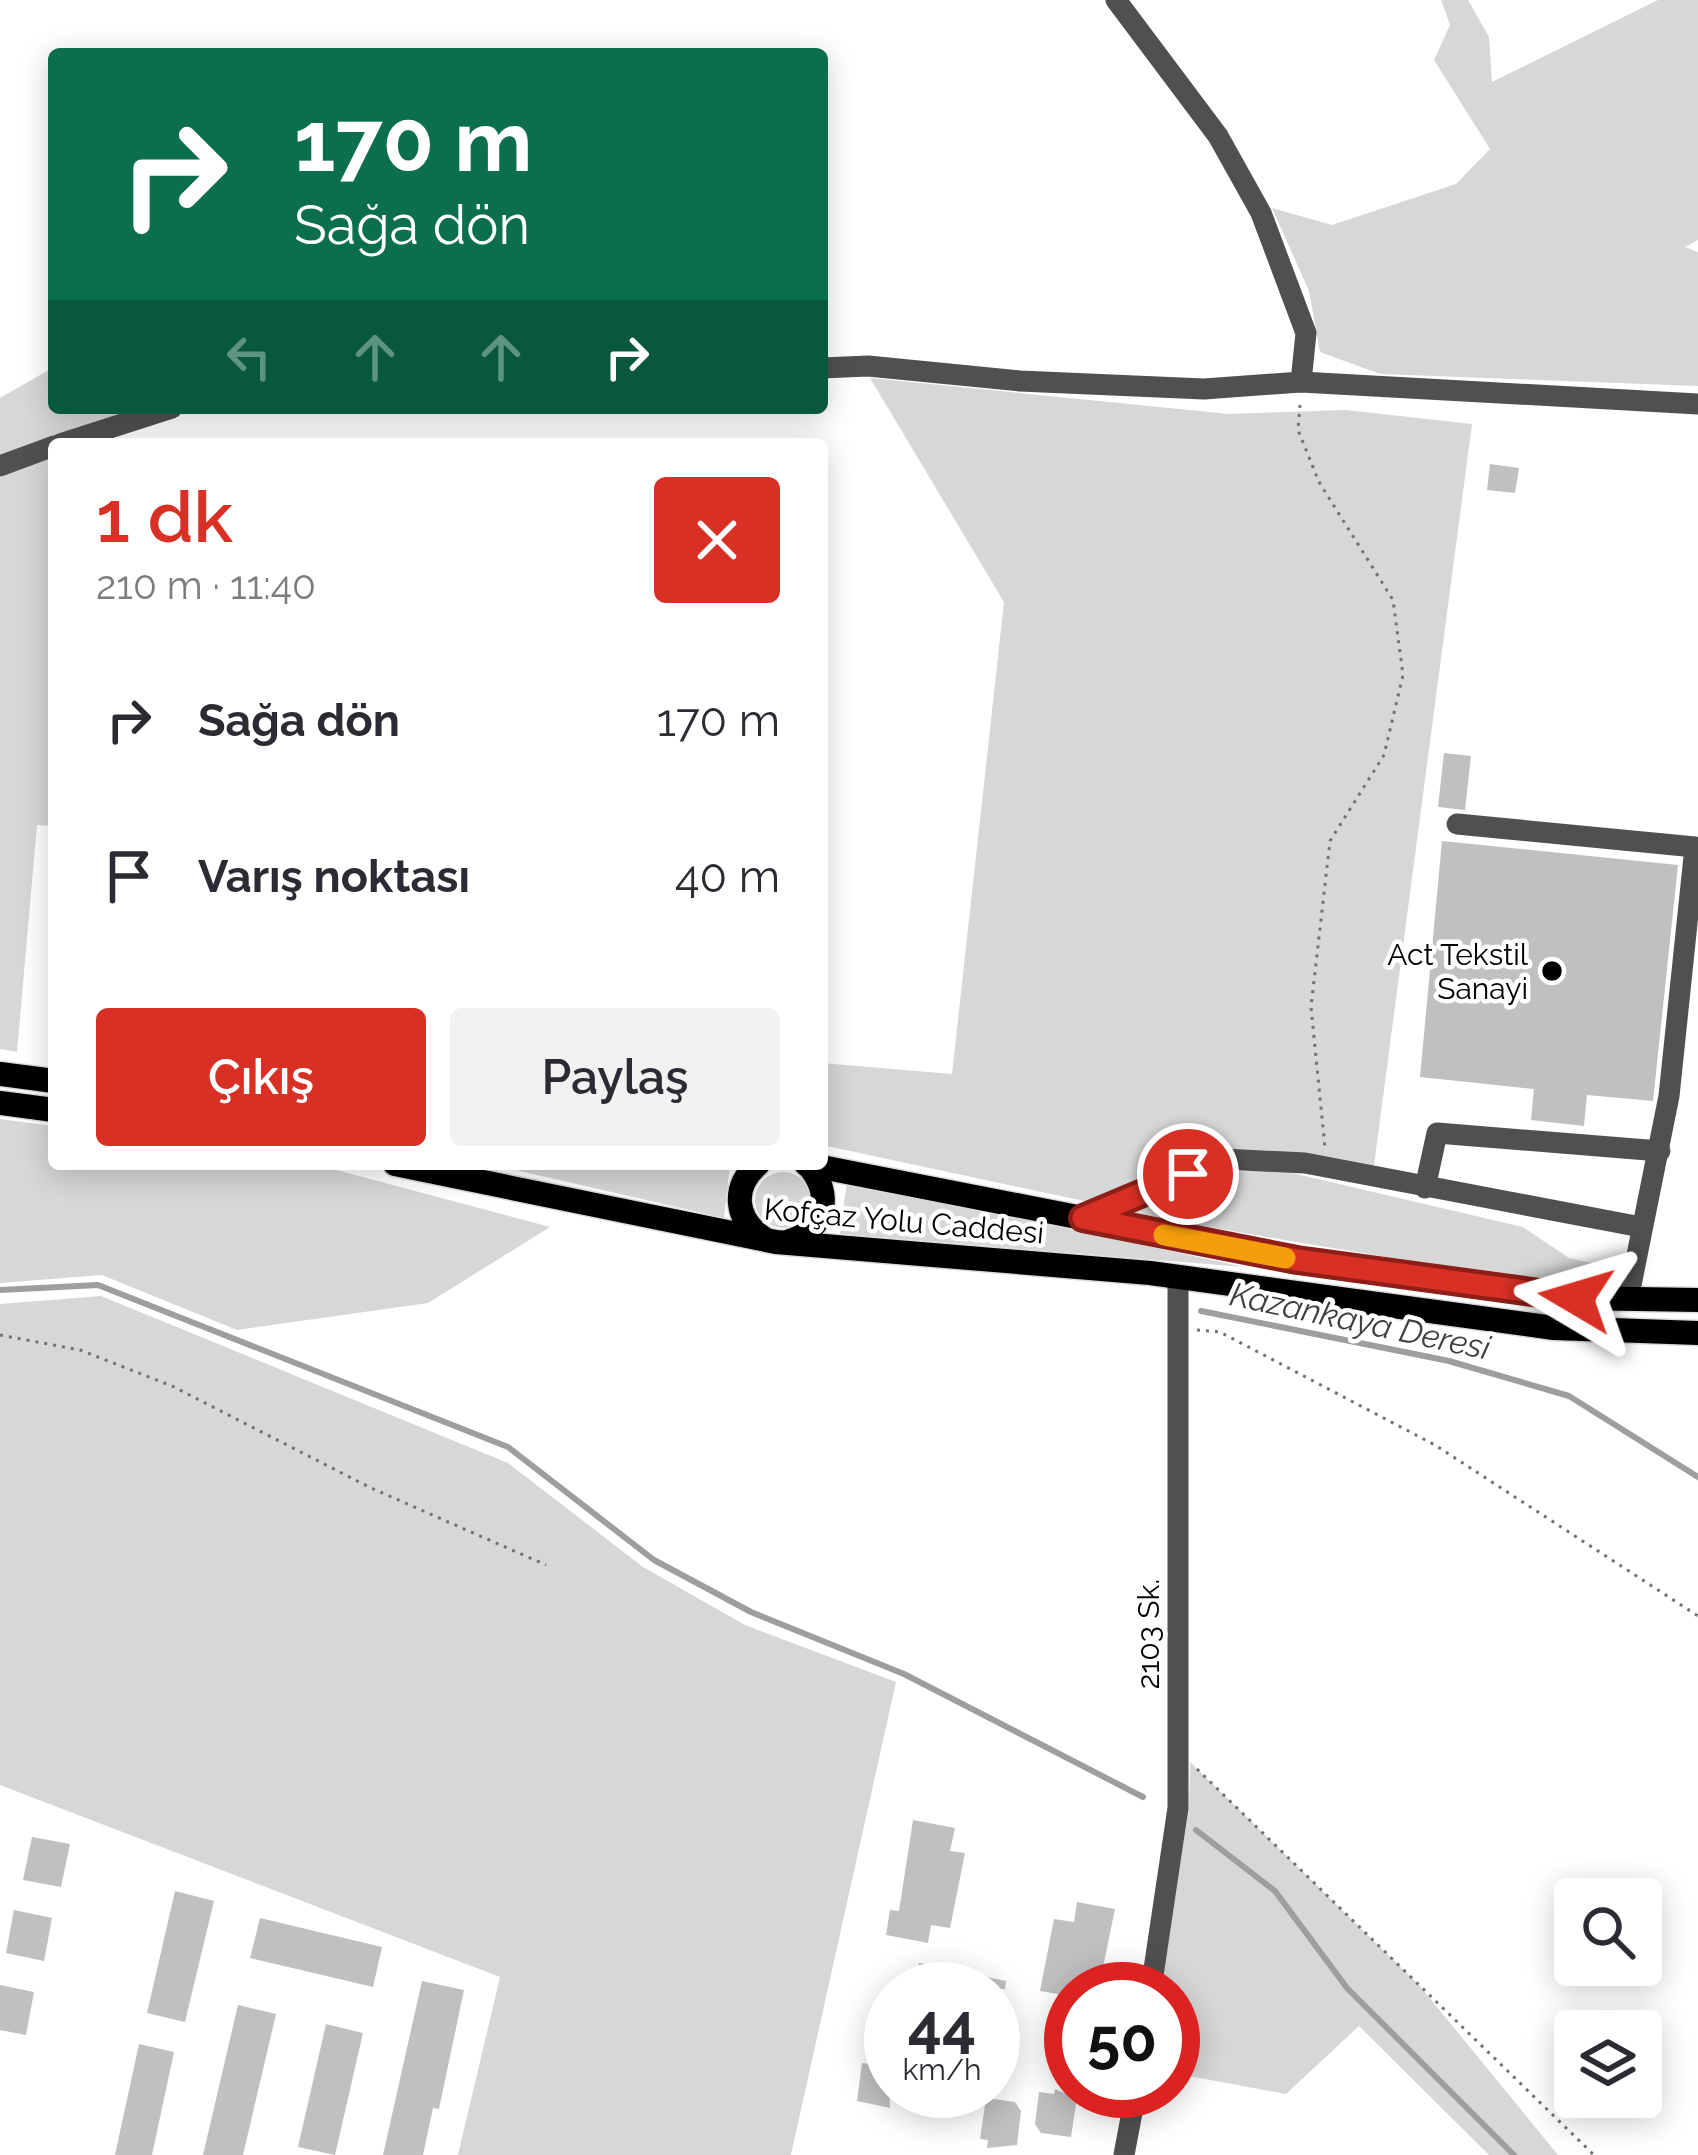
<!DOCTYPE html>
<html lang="tr">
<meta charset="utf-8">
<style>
:root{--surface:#fff;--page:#f2f2f3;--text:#2b2b33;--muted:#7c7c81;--accent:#d93025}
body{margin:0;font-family:Raleway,sans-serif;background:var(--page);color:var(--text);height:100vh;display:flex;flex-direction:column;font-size:45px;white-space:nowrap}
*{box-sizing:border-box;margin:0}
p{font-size:39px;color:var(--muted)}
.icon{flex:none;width:66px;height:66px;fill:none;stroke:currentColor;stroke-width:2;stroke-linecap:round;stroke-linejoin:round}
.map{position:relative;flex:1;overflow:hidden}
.panel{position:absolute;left:48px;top:438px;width:780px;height:732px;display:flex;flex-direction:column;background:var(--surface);border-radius:12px;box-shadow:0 6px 30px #0003}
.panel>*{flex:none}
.guide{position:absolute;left:48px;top:48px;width:780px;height:366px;border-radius:12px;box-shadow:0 6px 30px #0003;background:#0b6e4f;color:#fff;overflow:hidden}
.buttons{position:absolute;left:1554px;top:1878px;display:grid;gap:24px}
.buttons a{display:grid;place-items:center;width:108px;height:108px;border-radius:12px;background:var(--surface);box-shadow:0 6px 30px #0003;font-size:60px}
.speed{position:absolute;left:864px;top:1962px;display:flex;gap:24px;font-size:60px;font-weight:700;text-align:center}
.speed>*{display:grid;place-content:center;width:156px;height:156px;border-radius:50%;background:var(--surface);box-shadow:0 6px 30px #0003;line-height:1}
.speed small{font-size:30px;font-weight:400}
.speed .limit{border:18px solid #d22;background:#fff;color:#111}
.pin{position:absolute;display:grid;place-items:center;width:102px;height:102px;color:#fff;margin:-51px;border:6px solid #fff;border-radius:50%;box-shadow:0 3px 12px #0007}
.me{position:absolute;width:132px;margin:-66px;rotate:277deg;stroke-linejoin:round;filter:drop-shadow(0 0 9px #0008)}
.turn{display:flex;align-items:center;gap:42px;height:252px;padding:0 48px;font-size:54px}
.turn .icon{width:156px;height:156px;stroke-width:2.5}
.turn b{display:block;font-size:84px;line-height:102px}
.lanes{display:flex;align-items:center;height:114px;padding:0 48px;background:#0003;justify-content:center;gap:60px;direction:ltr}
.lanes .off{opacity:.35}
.round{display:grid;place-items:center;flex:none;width:126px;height:126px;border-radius:12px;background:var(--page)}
.head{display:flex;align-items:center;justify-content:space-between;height:204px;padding:0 48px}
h1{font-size:72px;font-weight:600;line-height:90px;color:var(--accent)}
.button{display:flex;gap:24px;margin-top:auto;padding:24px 48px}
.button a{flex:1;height:138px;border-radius:12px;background:var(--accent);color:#fff;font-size:48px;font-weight:600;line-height:138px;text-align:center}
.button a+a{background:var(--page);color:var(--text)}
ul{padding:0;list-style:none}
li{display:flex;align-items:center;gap:36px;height:156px;padding:0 48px}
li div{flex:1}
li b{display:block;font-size:45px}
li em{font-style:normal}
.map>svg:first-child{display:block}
.green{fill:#d7d7d7}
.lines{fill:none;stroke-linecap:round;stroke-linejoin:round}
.stream{stroke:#9e9e9e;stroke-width:6}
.building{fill:#c0c0c0}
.major-casing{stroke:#dbdbdb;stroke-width:27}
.path{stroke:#727272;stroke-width:3;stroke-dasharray:3 6;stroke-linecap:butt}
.minor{stroke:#505050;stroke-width:21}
.major{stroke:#000;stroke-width:24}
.route-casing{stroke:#8d1f18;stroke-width:30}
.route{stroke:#d93025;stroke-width:21}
.slow{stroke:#f59e0b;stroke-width:21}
.poi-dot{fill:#000;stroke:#fff;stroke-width:4.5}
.labels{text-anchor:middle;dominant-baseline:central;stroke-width:9;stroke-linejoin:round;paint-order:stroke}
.poi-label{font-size:30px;fill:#000;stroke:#fff;text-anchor:end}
.street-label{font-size:30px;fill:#000;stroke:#fff}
.water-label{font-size:33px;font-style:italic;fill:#3f3f3f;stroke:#fff}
</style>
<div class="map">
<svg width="1698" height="2155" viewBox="0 0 1698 2155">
<rect width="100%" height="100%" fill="#fff"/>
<g class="green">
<polygon points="1441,0 1468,0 1489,37 1492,82 1658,0 1698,0 1698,240 1685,247 1698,252 1698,386 1380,374 1320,352 1309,291 1272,208 1332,225 1456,184 1490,149 1434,60 1450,25"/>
<polygon points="54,367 54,408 139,408 0,460 0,398"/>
<polygon points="870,378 1229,414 1346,410 1472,424 1373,1173 1222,1154 1098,1204 822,1145 822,1063 952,1074 1004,602"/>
<polygon points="54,457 54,826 37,825 17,1052 0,1049 0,475"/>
<polygon points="0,1119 54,1126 54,1164 314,1164 550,1227 428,1303 237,1330 102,1275 0,1283"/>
<polygon points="489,1164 725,1164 730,1165 724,1218"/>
<polygon points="1275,1169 1523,1227 1569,1258 1615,1268 1617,1284 1499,1276 1124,1213 1215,1173"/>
<circle cx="783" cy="1200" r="28"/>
<polygon points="847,1181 1244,1267 840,1234"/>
<polygon points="101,1296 508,1463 643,1567 745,1625 896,1682 791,2155 458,2155 500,1977 0,1785 0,1304"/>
<polygon points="1190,1762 1419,1985 1558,2155 1489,2155 1359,2026 1286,2094 1173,2073 1173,1989 1161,1989 1189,1807"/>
</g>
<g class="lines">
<g class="stream">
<polyline points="0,1290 98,1285 508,1447 654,1560 751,1612 904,1674 1143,1797"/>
<polyline points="1201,1311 1449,1361 1569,1396 1698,1477"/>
<polyline points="1196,1830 1275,1891 1347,1988 1514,2155"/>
</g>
</g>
<g class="building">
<polygon points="1490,464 1519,468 1515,493 1487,490"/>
<polygon points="1444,753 1471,756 1465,810 1438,807"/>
<polygon points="1442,841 1678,865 1653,1101 1587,1095 1584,1126 1531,1120 1534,1089 1420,1077"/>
<polygon points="913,1820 955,1828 950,1851 965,1853 950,1928 931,1925 928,1943 886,1935 890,1910 899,1911"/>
<polygon points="32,1837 70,1844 61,1887 23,1880"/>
<polygon points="175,1891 214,1901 185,2022 147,2013"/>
<polygon points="1077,1902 1115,1909 1100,1982 1081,1978 1080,1989 1071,1989 1071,2021 1054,2018 1058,1994 1040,1991 1054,1919 1074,1922"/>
<polygon points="14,1910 52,1918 44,1961 6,1953"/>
<polygon points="260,1918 382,1947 373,1987 250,1958"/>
<polygon points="919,1963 1006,1981 1005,1989 915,1989"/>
<polygon points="422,1981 464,1990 439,2109 433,2108 423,2155 383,2155"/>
<polygon points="0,1985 34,1992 26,2035 0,2030"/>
<polygon points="238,2005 276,2014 243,2155 203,2155"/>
<polygon points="326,2024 363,2033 335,2155 298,2147"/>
<polygon points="139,2044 174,2052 152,2155 115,2155"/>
<polygon points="862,2063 888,2066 890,2108 857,2101"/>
<polygon points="1055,2089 1077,2098 1071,2137 1041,2133 1035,2124 1039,2092 1054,2094"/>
<polygon points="898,2091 944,2091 941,2114 915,2110"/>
<polygon points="986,2098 1015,2102 1021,2111 1017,2145 987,2148 988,2140 980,2139"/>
</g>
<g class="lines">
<defs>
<g id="major">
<polyline points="0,1074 54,1081"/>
<polyline points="0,1103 54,1110"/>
<polyline points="395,1164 776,1242 1150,1273 1554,1328 1698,1333"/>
<path d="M 758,1164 C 732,1187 734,1218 763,1238"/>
<polyline points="806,1164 1297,1260 1576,1298 1698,1300"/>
<path d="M 790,1241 C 826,1229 833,1193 808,1165"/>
</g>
</defs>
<use href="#major" class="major-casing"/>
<g class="path">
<polyline points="1300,405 1298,430 1319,482 1393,600 1403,675 1384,755 1330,841 1311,1007 1325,1148"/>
<polyline points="1197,1330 1220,1332 1435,1445 1698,1616"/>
<polyline points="0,1335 80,1350 172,1386 369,1487 546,1565"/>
<polyline points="1197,1769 1594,2155"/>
</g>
<g class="minor">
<polyline points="1116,0 1218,136 1261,213 1306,333 1301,382"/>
<polyline points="822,368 868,366 1020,381 1204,389 1301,382 1698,404"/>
<polyline points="60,444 172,408"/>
<polyline points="0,466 54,446"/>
<polyline points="1457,824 1695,847 1669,1096 1628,1300"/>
<polyline points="1425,1188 1437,1133 1660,1151"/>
<polyline points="1083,1218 1223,1159 1305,1163 1641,1227"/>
<polyline points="1151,1989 1178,1808 1178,1277"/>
<polyline points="1124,2155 1136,2091"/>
</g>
<use href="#major" class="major"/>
</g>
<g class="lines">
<defs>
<polyline id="route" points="1188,1174 1083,1218 1297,1260 1576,1298"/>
</defs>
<use href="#route" class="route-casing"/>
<use href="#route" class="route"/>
<polyline class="slow" points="1164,1235 1285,1258"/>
</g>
<circle class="poi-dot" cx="1552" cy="971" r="12"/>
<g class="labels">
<g class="poi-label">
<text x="1528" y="954">Act Tekstil<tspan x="1528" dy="34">Sanayi</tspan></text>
</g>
<g class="street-label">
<text transform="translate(904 1221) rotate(5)">Kofçaz Yolu Caddesi</text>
<text transform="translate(1148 1634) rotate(-90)">2103 Sk.</text>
</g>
<g class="water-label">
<text transform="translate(1360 1321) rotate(12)">Kazankaya Deresi</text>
</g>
</g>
</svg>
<div class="buttons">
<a><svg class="icon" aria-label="search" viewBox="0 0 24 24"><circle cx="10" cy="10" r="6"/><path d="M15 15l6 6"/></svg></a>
<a><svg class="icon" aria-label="layers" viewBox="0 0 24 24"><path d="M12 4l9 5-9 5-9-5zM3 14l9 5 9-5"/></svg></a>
</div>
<div class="speed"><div>44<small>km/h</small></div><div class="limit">50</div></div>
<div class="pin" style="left:1188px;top:1174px;background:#d93025"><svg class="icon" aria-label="arrive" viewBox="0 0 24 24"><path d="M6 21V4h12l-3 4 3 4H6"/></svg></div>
<svg class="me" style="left:1576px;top:1298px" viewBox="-20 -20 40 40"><path d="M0-17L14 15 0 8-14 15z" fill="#d93025" stroke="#fff" stroke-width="4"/></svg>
<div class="guide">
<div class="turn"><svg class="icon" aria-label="right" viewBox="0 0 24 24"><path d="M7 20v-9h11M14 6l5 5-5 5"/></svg><div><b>170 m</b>Sağa dön</div></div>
<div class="lanes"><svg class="icon off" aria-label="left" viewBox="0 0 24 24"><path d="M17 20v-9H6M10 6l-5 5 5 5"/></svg><svg class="icon off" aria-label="ahead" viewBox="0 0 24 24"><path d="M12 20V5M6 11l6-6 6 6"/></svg><svg class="icon off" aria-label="ahead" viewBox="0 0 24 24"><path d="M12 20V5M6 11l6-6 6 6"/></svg><svg class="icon" aria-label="right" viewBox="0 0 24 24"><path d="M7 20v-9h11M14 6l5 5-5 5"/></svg></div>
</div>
<section class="panel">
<div class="head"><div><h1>1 dk</h1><p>210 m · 11:40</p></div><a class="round" style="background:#d93025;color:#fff"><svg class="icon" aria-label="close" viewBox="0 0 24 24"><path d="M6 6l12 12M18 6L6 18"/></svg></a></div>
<ul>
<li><svg class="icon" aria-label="right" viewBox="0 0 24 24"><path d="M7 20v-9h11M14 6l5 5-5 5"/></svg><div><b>Sağa dön</b></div><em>170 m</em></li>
<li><svg class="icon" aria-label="arrive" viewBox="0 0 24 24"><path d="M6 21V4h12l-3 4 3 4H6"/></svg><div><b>Varış noktası</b></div><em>40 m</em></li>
</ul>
<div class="button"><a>Çıkış</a><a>Paylaş</a></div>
</section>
</div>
